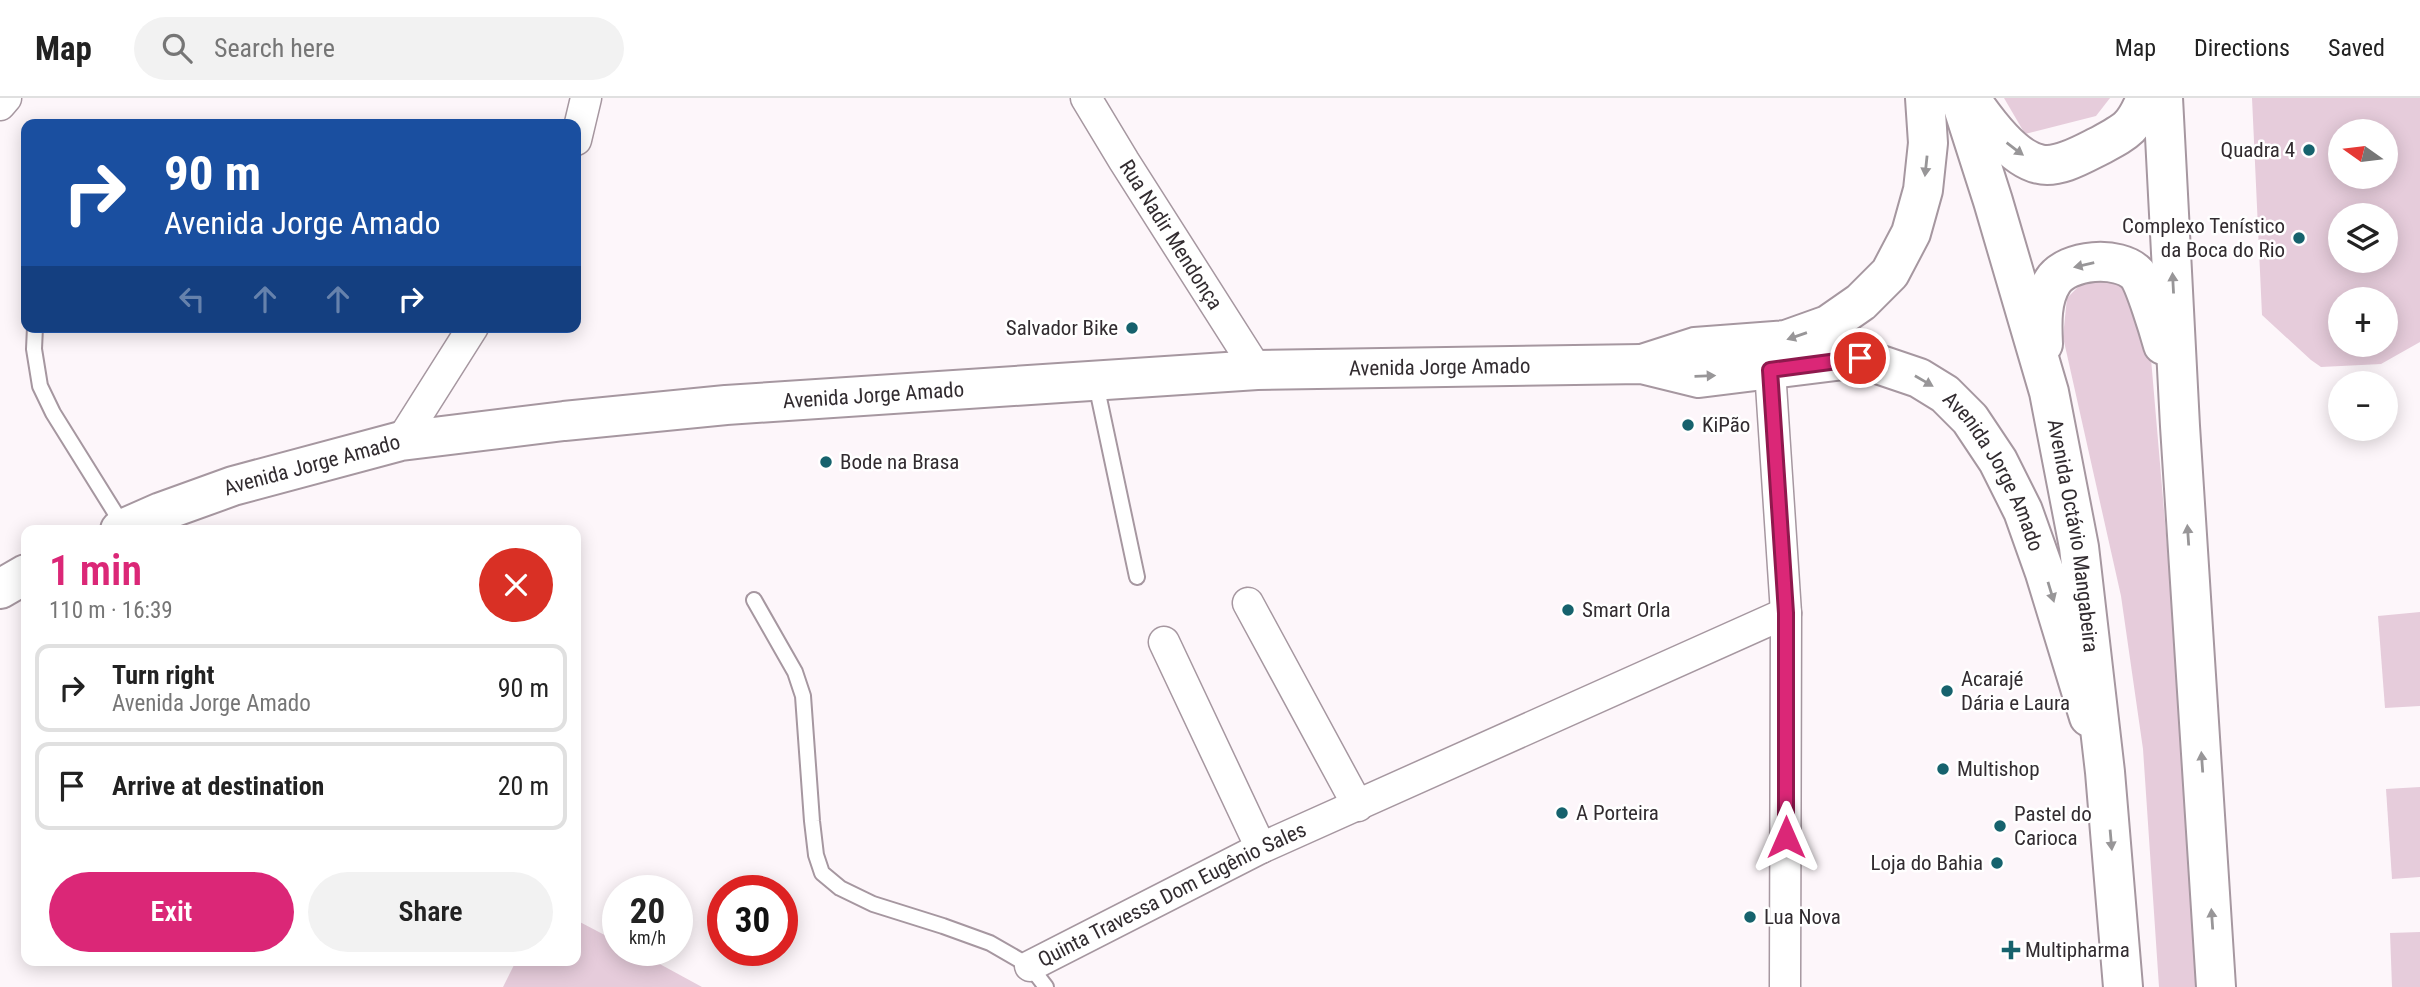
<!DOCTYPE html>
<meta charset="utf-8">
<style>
:root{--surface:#fff;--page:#f2f2f2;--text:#222;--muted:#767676;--line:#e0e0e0;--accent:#db2777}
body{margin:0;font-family:"Roboto Condensed",sans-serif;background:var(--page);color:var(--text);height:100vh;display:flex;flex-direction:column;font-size:26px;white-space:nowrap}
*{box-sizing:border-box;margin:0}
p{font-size:23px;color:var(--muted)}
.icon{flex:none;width:38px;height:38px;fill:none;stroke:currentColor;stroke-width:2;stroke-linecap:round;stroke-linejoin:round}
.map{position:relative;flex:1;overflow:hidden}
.details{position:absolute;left:21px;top:427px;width:560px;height:441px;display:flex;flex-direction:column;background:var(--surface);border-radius:14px;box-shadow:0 4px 18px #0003}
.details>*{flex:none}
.hud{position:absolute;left:21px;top:21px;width:560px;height:214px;border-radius:14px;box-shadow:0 4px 18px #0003;background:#1a4fa0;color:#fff;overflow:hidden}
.needle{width:46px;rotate:284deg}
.controls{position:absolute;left:2328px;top:21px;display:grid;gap:14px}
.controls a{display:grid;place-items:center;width:70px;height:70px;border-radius:50%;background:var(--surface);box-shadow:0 4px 18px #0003;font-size:35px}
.speed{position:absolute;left:602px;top:777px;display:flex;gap:14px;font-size:35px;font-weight:700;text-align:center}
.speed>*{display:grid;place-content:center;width:91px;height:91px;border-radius:50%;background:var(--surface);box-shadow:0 4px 18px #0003;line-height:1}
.speed small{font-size:18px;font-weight:400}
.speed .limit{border:10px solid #d22;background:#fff;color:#111}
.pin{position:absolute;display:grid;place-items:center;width:60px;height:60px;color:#fff;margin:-30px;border:4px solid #fff;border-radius:50%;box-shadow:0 2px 7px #0007}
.me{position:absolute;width:77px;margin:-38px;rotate:0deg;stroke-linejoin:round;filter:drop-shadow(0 0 5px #0008)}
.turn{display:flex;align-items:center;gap:24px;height:147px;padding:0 28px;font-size:32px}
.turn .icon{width:91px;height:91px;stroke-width:2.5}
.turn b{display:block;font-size:49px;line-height:60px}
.lanes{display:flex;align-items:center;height:66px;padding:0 28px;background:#0003;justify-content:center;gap:35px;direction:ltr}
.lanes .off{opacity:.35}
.round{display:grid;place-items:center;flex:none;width:74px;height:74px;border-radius:37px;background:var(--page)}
.head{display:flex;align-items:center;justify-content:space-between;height:119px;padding:0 28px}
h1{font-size:42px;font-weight:600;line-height:52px;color:var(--accent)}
.primary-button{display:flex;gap:14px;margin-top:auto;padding:14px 28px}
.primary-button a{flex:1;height:80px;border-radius:42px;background:var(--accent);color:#fff;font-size:28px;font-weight:600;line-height:80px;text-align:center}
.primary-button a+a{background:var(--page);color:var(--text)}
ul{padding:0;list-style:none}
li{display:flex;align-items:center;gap:21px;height:88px;margin:0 14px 10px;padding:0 14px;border:4px solid var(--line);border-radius:14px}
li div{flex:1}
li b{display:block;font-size:26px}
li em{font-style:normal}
header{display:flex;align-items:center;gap:42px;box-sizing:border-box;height:98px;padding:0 35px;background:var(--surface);border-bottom:2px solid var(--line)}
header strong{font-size:33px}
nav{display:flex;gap:38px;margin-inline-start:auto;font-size:24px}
.search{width:490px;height:63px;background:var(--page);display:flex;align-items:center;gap:18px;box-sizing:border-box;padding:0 24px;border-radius:38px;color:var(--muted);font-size:26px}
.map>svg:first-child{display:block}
.green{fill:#e6ccdb;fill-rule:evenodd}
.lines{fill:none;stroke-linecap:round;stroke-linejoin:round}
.service-casing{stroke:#a697a0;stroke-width:18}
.minor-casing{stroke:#a697a0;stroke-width:33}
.secondary-casing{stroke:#a697a0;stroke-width:42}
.primary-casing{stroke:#a697a0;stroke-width:42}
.service{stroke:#fff;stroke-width:14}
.minor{stroke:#fff;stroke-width:30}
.secondary{stroke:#fff;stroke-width:38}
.primary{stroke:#fff;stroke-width:38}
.oneway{fill:#989698}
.route-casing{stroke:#8e194d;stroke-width:18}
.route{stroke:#db2777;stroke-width:12}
.poi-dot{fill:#16626d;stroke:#fff;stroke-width:2.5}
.labels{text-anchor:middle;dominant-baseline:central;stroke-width:5;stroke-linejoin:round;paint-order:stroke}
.poi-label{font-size:21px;fill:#322c30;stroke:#fff;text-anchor:start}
.street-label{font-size:21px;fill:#322c30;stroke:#fff}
</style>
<header>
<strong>Map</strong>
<div class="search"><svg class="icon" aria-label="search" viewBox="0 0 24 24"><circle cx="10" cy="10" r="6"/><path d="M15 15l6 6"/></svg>Search here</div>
<nav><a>Map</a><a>Directions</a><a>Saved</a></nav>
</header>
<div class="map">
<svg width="2420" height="889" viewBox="0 0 2420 889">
<rect width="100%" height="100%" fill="#fdf6fa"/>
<g class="green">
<polygon points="2004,0 2110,0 2096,18 2025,36"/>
<path d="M 2252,0 L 2420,0 L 2420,244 L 2381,266 L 2321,269 L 2311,262 L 2262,217 ZM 2340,33 L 2385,33 L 2385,79 L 2340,79 ZM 2340,117 L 2385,117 L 2385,163 L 2340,163 ZM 2340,201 L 2385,201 L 2385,247 L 2340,247 Z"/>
<polygon points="2088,179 2114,179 2137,204 2150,249 2182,622 2198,889 2159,889 2143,651 2121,498 2063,239 2067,200"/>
<polygon points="2420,514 2420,608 2385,610 2378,518"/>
<polygon points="2420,689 2420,779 2392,781 2386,691"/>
<polygon points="576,822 618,844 618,852 634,852 702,889 503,889 516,863 576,863"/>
<polygon points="2420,834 2420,889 2392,889 2390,835"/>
</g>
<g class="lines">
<defs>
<g id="service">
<polyline points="35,229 34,251 40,288 53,315 124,429"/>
<polyline points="1096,286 1137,479"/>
<polyline points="754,502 795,574 803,598 812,723 816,757 822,775 840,790 873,806 943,828 990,845 1030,868 1046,889"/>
</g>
<g id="minor">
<path id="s1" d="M 1086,0 L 1124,63 L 1257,272"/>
<polyline points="0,7 6,0"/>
<polyline points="576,42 586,0"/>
<polyline points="1770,272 1786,515 1785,889"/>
<polyline points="401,343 473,229"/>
<polyline points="1248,505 1358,708"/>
<polyline points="1164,544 1261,750"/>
<path id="s2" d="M 1030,868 L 1261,750 L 1786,515"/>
</g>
<g id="secondary">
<polyline points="1642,266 1695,249 1786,242 1828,227 1861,204 1890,175 1911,135 1923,92 1928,45 1925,0"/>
<path id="s3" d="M 120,432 L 161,414 L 233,388 L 401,343 L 564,323 L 726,307 L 1257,272 L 1642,266 L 1699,280 L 1860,260 L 1919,280 L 1945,296 L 1970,321 L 1998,363 L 2023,413 L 2045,475 L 2089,619"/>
<polyline points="0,491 26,476"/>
</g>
<g id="primary">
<path id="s4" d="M 1960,0 L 1993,103 L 2049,294 L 2079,449 L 2105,674 L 2123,889"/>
<path d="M 1970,0 C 1985,22 2012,60 2039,66 C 2058,71 2083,56 2099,48 C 2127,33 2134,30 2146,0"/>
<polyline points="2163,0 2180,328 2216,889"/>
<path d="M 2043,246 C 2042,225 2041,201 2053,183 C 2067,161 2119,157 2137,176 C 2145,186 2159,233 2163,247"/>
</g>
</defs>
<use href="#service" class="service-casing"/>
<use href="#minor" class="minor-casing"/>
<use href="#secondary" class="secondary-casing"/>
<use href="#primary" class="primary-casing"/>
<use href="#service" class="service"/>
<use href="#minor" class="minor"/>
<use href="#secondary" class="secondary"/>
<use href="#primary" class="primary"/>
</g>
<defs><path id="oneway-solid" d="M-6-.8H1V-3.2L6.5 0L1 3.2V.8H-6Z" transform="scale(1.75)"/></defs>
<g class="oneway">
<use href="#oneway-solid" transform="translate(2015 51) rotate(37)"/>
<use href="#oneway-solid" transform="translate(1926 68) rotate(96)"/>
<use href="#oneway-solid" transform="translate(2084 167) rotate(167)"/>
<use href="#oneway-solid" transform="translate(2173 185) rotate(-93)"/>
<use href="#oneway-solid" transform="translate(1797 238) rotate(161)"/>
<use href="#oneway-solid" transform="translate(1705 278) rotate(-2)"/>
<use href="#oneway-solid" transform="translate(1924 283) rotate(30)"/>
<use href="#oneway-solid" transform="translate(2188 437) rotate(-94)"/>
<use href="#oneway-solid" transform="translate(2051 494) rotate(73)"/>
<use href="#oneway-solid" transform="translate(2202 664) rotate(-94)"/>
<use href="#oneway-solid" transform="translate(2111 742) rotate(85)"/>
<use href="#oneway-solid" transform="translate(2212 821) rotate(-94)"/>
</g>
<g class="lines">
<defs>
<polyline id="route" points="1786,739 1786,515 1770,272 1860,260"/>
</defs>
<use href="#route" class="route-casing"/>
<use href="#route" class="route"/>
</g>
<g class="poi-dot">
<circle cx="2309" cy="52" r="7"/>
<circle cx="2299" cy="140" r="7"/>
<circle cx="1132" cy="230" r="7"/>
<circle cx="1688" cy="327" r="7"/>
<circle cx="826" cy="364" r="7"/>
<circle cx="1568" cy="512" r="7"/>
<circle cx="1947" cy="593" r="7"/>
<circle cx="1943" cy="671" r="7"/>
<circle cx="1562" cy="715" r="7"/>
<circle cx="2000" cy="728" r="7"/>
<circle cx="1997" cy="765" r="7"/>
<circle cx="1750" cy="819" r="7"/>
<path d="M2007.5 841.5h7v7h7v7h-7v7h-7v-7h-7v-7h7z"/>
</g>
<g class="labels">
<g class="poi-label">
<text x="2295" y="52" text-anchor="end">Quadra 4</text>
<text x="2285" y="128" text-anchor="end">Complexo Tenístico<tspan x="2285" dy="24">da Boca do Rio</tspan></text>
<text x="1118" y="230" text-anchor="end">Salvador Bike</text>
<text x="1702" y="327">KiPão</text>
<text x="840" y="364">Bode na Brasa</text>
<text x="1582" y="512">Smart Orla</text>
<text x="1961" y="581">Acarajé<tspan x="1961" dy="24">Dária e Laura</tspan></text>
<text x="1957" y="671">Multishop</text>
<text x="1576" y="715">A Porteira</text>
<text x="2014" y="716">Pastel do<tspan x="2014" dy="24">Carioca</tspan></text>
<text x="1983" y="765" text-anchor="end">Loja do Bahia</text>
<text x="1764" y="819">Lua Nova</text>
<text x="2025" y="852">Multipharma</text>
</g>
<g class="street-label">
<text stroke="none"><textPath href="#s1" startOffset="161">Rua Nadir Mendonça</textPath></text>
<text stroke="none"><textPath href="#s3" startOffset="1337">Avenida Jorge Amado</textPath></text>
<text stroke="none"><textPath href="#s3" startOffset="770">Avenida Jorge Amado</textPath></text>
<text stroke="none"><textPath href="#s3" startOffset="203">Avenida Jorge Amado</textPath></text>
<text stroke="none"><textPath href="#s3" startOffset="1946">Avenida Jorge Amado</textPath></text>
<text stroke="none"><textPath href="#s4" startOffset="453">Avenida Octávio Mangabeira</textPath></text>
<text stroke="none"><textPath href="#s2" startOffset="159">Quinta Travessa Dom Eugênio Sales</textPath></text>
</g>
</g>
</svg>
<div class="controls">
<a><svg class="needle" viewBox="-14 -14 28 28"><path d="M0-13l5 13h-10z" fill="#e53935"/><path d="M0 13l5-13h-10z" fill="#767676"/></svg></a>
<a><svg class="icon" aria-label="layers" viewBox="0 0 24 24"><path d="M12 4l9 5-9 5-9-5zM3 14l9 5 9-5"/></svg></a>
<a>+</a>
<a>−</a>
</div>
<div class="speed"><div>20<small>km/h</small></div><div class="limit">30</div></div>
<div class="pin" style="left:1860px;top:260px;background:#d93025"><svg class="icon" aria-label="arrive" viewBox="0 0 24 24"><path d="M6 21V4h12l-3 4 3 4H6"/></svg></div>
<svg class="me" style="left:1786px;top:739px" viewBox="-20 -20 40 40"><path d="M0-17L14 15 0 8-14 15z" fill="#db2777" stroke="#fff" stroke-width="4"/></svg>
<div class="hud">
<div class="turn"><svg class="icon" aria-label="right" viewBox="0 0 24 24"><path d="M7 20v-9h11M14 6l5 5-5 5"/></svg><div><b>90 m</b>Avenida Jorge Amado</div></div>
<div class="lanes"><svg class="icon off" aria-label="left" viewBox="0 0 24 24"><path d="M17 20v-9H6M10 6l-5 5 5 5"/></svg><svg class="icon off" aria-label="ahead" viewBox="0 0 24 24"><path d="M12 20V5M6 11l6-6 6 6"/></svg><svg class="icon off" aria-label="ahead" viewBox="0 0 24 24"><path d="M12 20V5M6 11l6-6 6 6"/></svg><svg class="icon" aria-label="right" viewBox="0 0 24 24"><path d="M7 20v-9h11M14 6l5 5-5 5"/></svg></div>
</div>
<section class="details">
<div class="head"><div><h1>1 min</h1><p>110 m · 16:39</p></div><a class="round" style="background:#d93025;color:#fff"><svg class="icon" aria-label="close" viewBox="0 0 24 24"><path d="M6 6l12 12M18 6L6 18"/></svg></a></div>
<ul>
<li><svg class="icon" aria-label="right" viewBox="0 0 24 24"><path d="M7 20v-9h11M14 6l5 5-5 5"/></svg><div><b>Turn right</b><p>Avenida Jorge Amado</p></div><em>90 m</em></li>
<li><svg class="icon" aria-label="arrive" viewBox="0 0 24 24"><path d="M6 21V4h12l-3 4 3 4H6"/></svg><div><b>Arrive at destination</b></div><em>20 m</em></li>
</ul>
<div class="primary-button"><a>Exit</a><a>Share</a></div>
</section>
</div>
